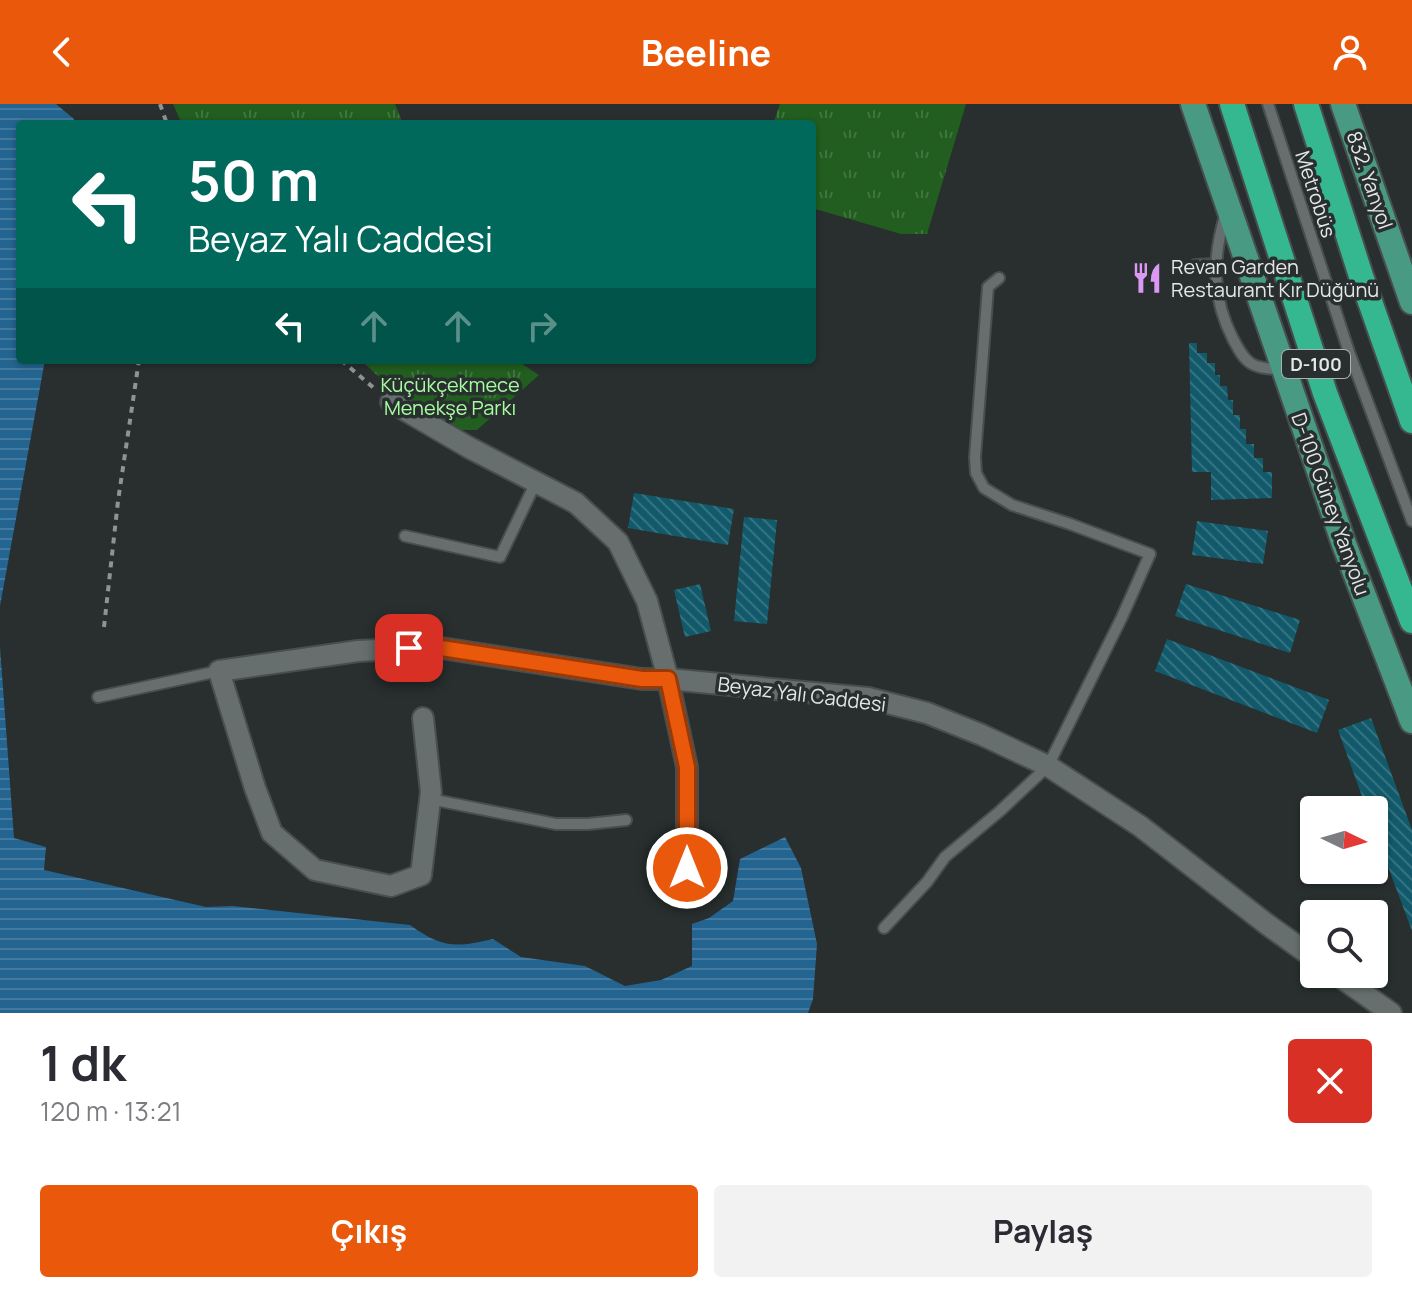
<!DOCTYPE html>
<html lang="tr">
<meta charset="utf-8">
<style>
:root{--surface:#fff;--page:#f2f2f3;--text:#2b2b33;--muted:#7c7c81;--accent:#ea580c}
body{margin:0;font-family:Manrope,sans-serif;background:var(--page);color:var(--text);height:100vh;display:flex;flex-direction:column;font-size:30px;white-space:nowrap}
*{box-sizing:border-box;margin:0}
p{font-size:26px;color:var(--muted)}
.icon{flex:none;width:44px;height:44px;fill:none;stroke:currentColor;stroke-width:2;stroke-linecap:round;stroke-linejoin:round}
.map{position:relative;height:909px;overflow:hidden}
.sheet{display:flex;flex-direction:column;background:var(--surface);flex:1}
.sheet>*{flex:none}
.hud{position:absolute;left:16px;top:16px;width:800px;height:244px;border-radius:8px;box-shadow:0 2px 6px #0004;background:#00695c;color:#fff;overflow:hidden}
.needle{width:52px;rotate:95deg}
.tools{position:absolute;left:1300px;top:692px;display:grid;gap:16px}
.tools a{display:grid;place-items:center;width:88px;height:88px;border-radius:8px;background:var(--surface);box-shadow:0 2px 6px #0004;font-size:40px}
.pin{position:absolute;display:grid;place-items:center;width:68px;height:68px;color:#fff;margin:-34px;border-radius:16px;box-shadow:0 4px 12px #0006}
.me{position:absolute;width:88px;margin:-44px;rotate:0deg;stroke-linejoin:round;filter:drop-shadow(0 0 6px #0008)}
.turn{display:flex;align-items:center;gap:28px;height:168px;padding:0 40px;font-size:36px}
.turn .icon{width:104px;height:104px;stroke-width:2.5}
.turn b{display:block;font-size:56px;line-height:68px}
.lanes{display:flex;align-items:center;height:76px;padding:0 40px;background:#0003;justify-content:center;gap:40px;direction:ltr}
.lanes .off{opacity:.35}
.round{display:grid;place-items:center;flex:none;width:84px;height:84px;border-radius:8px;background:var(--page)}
.headline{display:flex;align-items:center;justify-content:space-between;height:136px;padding:0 40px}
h1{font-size:48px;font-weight:700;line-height:60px}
.button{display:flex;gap:16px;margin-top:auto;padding:16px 40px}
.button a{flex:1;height:92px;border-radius:8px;background:var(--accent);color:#fff;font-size:32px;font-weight:700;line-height:92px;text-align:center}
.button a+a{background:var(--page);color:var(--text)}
header{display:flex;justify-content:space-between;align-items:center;height:104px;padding:0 40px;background:var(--accent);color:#fff;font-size:36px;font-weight:700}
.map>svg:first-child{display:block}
.park{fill:url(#park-tufts)}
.water{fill:url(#water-rules)}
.building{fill:url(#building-back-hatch)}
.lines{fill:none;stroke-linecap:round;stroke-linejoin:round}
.lane-casing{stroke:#484d4d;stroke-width:14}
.street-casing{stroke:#484d4d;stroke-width:24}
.primary-casing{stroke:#484d4d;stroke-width:28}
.highway-casing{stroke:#484d4d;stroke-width:28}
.path{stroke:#8f9493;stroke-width:4;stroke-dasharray:6 6;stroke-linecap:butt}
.lane{stroke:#676e6e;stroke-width:10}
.street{stroke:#676e6e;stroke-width:20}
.primary{stroke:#499a82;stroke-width:24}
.highway{stroke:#35b890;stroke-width:24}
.route-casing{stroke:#983908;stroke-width:20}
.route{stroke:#ea580c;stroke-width:14}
.labels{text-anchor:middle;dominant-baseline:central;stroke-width:7;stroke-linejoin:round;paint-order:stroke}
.shield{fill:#282f2e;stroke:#abb0b0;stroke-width:2}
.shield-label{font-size:18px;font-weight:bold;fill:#e3e7e7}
.street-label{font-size:20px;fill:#e3e7e7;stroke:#282f2e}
.poi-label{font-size:20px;fill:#e3e7e7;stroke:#282f2e;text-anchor:start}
.park-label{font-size:20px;fill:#a6fda0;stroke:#282f2e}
</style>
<header><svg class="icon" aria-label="back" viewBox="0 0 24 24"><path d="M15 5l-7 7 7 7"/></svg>Beeline<svg class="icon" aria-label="person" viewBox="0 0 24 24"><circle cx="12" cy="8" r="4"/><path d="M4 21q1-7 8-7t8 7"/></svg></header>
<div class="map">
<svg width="1412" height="909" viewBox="0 0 1412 909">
<defs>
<pattern id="park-tufts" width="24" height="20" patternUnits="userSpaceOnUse" patternTransform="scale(2)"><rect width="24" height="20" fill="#215e1f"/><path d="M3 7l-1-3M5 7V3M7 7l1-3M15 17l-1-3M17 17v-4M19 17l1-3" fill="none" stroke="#417540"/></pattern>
<pattern id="water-rules" width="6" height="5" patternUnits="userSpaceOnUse" patternTransform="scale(2)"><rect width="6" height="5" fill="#246490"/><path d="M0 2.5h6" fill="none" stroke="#447aa0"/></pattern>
<pattern id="building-back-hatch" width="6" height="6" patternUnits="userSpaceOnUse" patternTransform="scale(2)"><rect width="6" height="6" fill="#125a6b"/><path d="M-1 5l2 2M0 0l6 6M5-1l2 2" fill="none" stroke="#347280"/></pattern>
</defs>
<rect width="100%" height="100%" fill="#282f2e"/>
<g class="park">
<polygon points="173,0 395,0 403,20 182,20"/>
<polygon points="780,0 966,0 927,130 901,130 812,104 812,20 773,20"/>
<polygon points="361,256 516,256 539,271 477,326 434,326"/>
</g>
<g class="water">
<polygon points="0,0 56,0 74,15 74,20 20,20 20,256 45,256 0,502"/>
<path d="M 0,543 L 14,734 L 46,743 L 44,766 L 206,803 L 233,802 L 410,821 C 442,844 455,844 493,835 L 521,853 L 585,862 L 625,882 L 661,876 L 692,862 L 692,820 L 709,814 L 733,797 L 740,755 L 785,733 L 801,764 L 817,840 L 813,895 L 808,909 L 0,909 Z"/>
</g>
<g class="building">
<polygon points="1189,239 1197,239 1197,249 1207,249 1207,259 1215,259 1215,271 1220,271 1220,282 1227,282 1228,296 1233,296 1233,311 1240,311 1240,325 1246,325 1246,340 1254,340 1254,354 1263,354 1263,368 1272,368 1272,394 1211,396 1211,368 1192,368"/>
<polygon points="634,389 734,405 728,441 628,424"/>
<polygon points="744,413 777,416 767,520 734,517"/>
<polygon points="1197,417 1268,427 1263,460 1192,451"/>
<polygon points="700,480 711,527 685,533 674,486"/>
<polygon points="1186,480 1300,516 1290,549 1175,512"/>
<polygon points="1167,535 1329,596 1317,629 1155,567"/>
<polygon points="1371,614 1412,726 1412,827 1374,725 1374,706 1367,706 1338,626"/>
</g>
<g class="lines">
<defs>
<g id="lane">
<polyline points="1268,0 1349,248 1412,417"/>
<path d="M 1225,112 C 1212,156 1212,194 1233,235 C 1238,244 1243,255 1252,260 C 1261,265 1273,265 1283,265"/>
<polyline points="1195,161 1216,160"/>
<polyline points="405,432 500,453 536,378"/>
<polyline points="98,593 219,567"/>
<polyline points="430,695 556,720 588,720 626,716"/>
<polyline points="884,824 927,778 945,753 1000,707 1048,662 1122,513 1150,450 1070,420 1012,401 984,384 976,369 975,353 988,183 999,174"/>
</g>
<g id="street">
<polyline points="391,298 468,343 576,399 618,438 647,497 668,575 687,663 687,764"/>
<polyline points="423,614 431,688 421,771 391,782 315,766 272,729 255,684 219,567 358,547 435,543 642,575 668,575 868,594 927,609 982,631 1048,662 1140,722 1268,821 1314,854"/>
<polyline points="1336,870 1391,909"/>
</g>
<g id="primary">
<polyline points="1193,0 1344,440 1412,617"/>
<polyline points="1343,0 1412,198"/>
</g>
<g id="highway">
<polyline points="1232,0 1325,289 1412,517"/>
<polyline points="1306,0 1361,172 1412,317"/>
</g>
</defs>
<use href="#lane" class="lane-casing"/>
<use href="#street" class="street-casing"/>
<use href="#primary" class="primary-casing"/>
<use href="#highway" class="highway-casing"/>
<g class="path">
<polyline points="160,0 167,20"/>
<polyline points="341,256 375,285"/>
<polyline points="104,523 118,397 139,256"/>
</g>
<use href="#lane" class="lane"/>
<use href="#street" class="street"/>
<use href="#primary" class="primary"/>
<use href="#highway" class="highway"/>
</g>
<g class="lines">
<defs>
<polyline id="route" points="409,544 435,543 642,575 668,575 687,663 687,764"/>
</defs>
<use href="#route" class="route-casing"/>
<use href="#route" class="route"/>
</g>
<defs>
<symbol id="restaurant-bare" viewBox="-9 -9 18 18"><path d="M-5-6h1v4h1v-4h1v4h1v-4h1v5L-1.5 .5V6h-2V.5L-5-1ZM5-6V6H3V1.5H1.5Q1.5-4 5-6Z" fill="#dc99f4" stroke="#282f2e" stroke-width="2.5" paint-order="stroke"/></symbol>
</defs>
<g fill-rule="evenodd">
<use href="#restaurant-bare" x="1125" y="152" width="44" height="44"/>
</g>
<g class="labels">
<rect class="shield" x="1282" y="246" width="68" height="28" rx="6"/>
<g class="shield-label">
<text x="1316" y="260">D-100</text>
</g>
<g class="street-label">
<text transform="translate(1370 76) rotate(71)">832. Yanyol</text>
<text transform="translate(1316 90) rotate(72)">Metrobüs</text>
<text transform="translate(1331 400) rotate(70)">D-100 Güney Yanyolu</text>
<text transform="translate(802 590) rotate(7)">Beyaz Yalı Caddesi</text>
</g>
<g class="poi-label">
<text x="1171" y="162">Revan Garden<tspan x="1171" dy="23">Restaurant Kır Düğünü</tspan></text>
</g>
<g class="park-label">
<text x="450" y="280">Küçükçekmece<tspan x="450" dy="23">Menekşe Parkı</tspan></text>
</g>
</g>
</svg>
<div class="tools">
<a><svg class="needle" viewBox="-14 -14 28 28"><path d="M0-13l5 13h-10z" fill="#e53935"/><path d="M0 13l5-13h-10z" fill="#7c7c81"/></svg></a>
<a><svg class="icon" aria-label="search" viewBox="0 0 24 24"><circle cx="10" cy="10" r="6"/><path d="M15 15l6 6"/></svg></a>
</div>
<div class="pin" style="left:409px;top:544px;background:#d93025"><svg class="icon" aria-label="arrive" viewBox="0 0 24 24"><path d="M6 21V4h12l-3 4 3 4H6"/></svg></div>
<svg class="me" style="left:687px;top:764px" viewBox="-20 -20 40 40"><circle r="17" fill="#ea580c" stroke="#fff" stroke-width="3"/><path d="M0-11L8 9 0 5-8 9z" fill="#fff"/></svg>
<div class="hud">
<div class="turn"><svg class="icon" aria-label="left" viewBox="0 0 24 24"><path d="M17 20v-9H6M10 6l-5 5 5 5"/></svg><div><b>50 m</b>Beyaz Yalı Caddesi</div></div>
<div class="lanes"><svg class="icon" aria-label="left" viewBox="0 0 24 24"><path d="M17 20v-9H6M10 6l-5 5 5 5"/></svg><svg class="icon off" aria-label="ahead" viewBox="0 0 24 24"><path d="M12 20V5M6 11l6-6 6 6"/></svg><svg class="icon off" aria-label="ahead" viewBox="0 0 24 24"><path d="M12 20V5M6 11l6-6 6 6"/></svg><svg class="icon off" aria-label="right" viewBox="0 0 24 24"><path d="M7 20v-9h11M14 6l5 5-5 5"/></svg></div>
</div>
</div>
<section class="sheet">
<div class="headline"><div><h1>1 dk</h1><p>120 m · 13:21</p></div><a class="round" style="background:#d93025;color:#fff"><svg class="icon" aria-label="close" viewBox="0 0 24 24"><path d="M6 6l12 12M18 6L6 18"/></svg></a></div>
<div class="button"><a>Çıkış</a><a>Paylaş</a></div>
</section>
